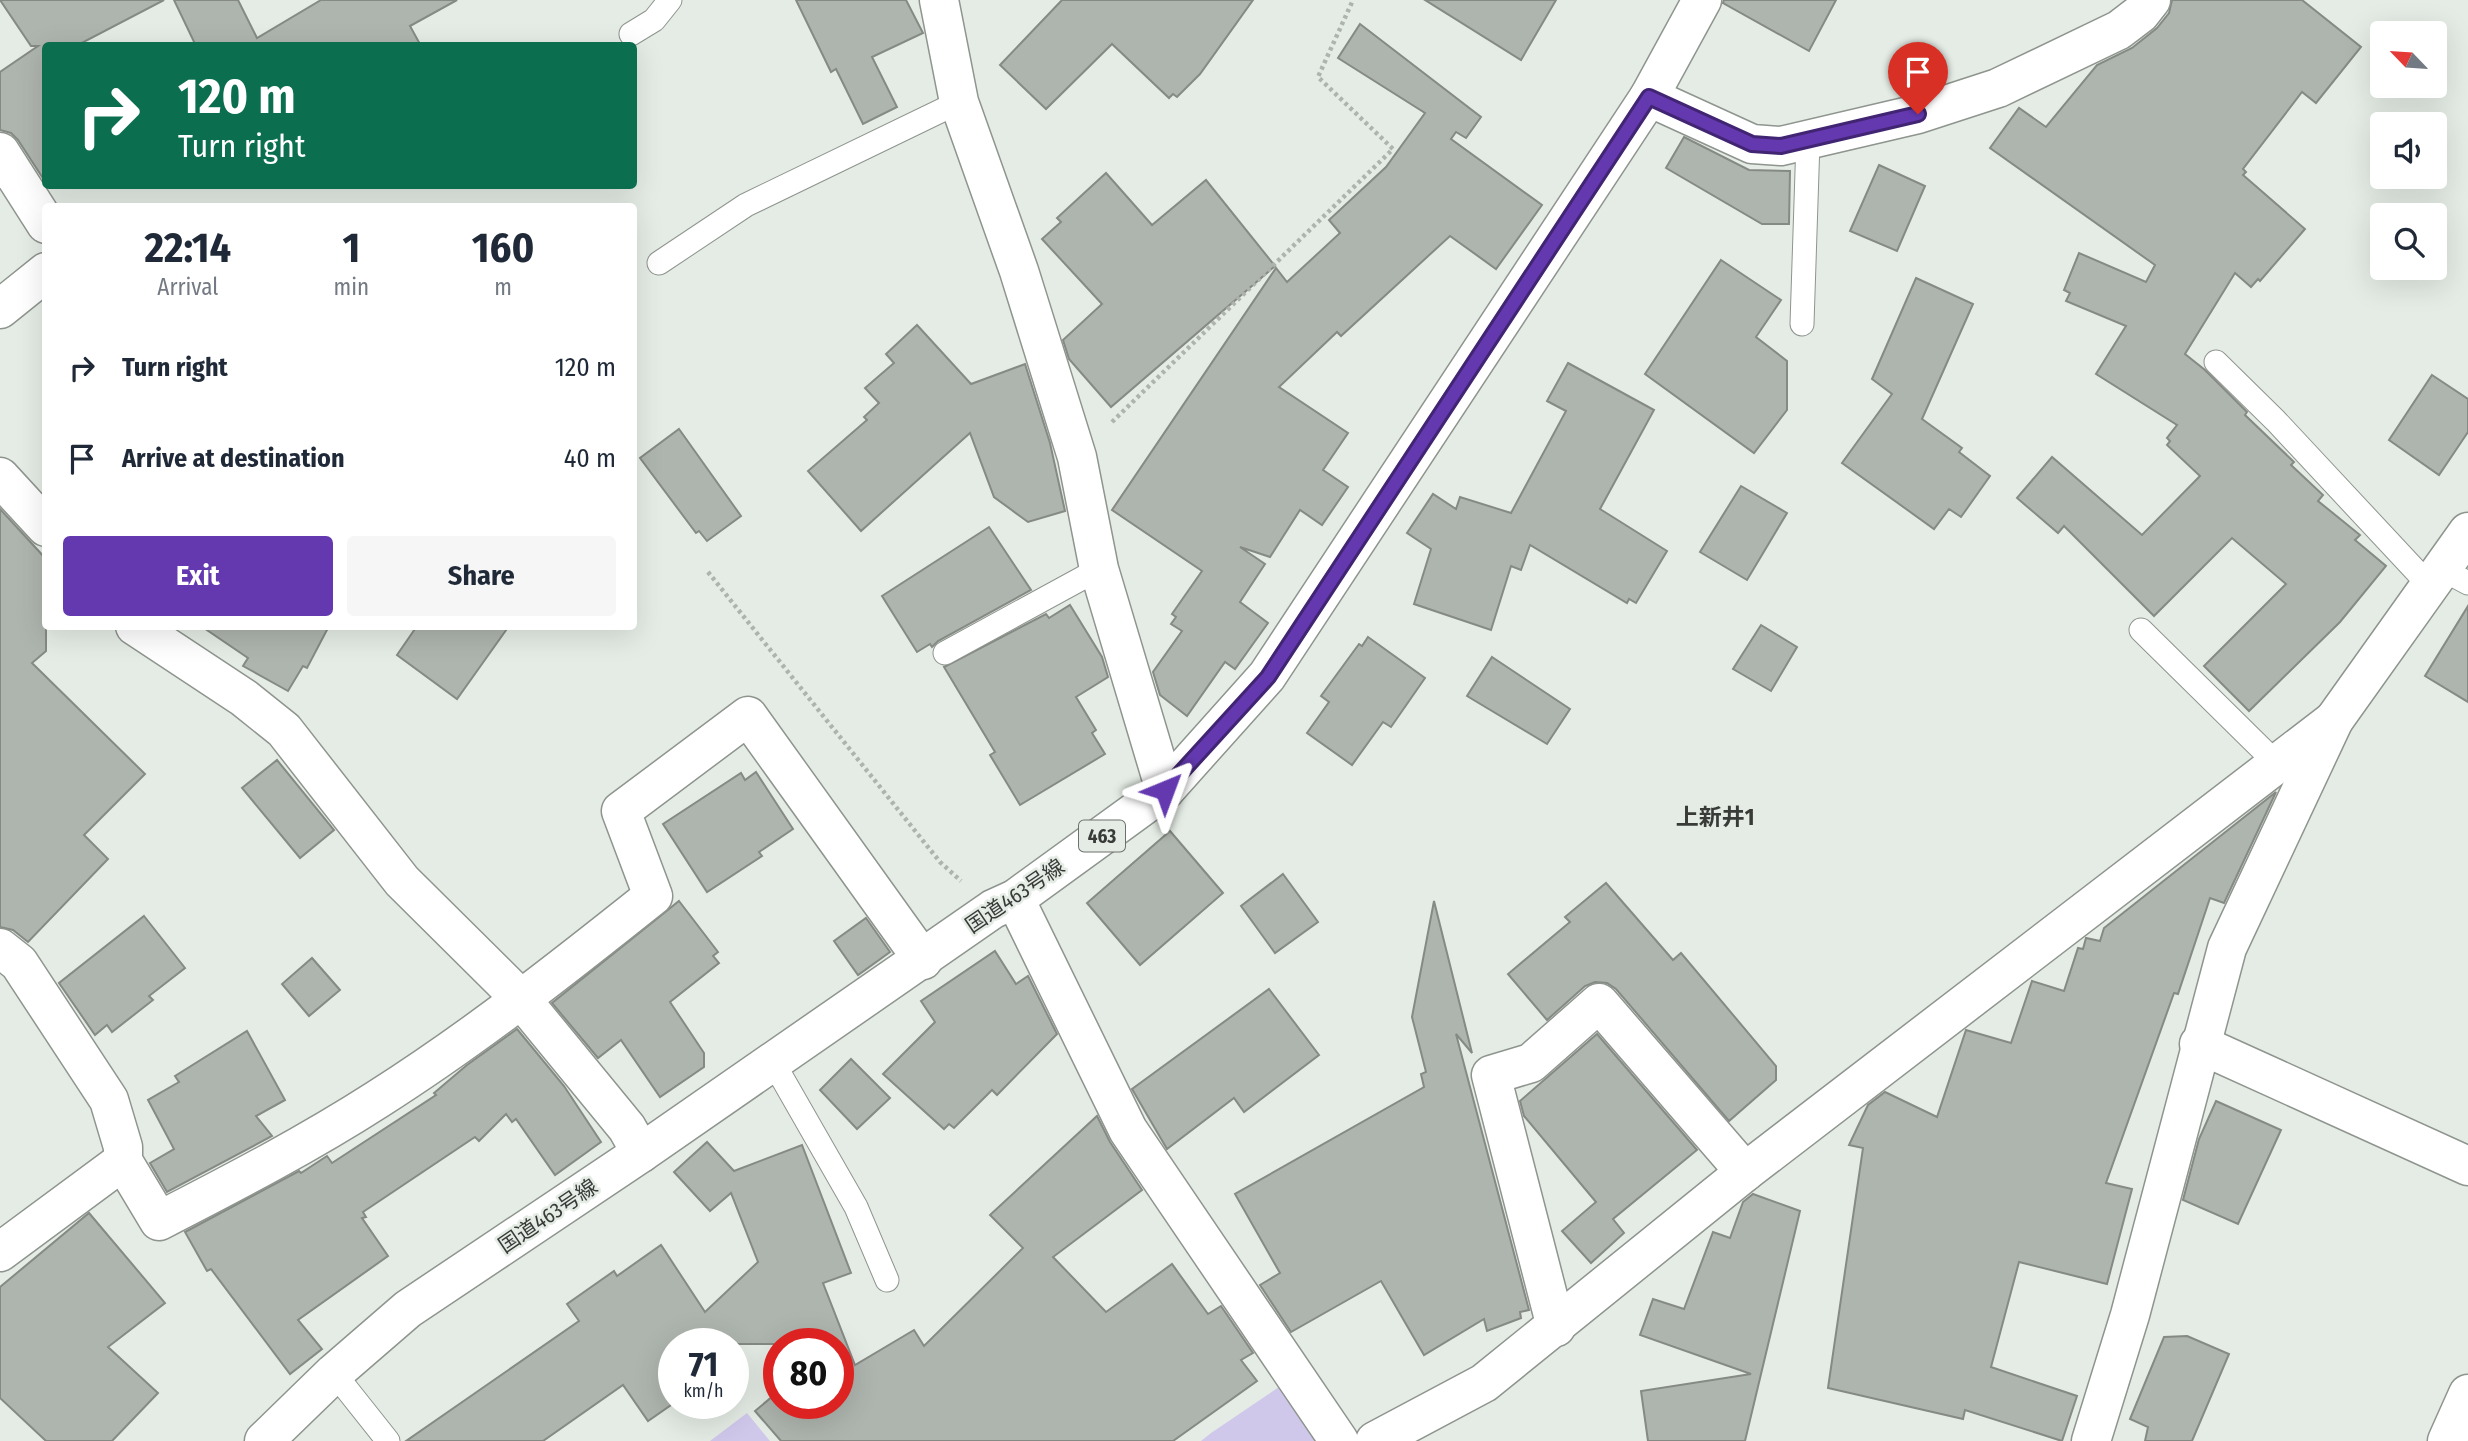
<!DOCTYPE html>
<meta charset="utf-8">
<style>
:root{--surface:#fff;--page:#f6f6f7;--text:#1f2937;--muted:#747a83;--accent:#6439b0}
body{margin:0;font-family:"Fira Sans Condensed","Noto Sans JP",sans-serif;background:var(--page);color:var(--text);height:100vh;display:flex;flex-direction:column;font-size:26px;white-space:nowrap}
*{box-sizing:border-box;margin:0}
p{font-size:23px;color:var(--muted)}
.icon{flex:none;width:38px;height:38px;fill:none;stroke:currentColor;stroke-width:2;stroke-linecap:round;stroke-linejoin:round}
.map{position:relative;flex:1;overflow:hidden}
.details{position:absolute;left:42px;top:203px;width:595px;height:427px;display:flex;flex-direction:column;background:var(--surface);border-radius:7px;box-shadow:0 7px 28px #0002}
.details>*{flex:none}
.top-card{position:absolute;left:42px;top:42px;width:595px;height:147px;border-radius:7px;box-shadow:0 7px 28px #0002;background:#0b6e4f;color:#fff;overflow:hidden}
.needle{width:46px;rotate:295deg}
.buttons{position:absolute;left:2370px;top:21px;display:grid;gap:14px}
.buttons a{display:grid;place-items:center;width:77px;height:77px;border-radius:7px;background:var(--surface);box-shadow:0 7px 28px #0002;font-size:35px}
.speed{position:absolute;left:658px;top:1328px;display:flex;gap:14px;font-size:35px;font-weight:700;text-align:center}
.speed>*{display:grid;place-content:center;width:91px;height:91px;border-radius:50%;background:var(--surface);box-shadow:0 7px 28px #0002;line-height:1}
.speed small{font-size:18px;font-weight:400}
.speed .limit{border:10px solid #d22;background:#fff;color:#111}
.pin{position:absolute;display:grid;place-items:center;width:60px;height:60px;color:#fff;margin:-72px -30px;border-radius:50% 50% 50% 0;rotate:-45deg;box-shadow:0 0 7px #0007}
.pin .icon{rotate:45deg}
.me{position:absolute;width:77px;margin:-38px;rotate:44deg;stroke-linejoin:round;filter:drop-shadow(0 0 5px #0008)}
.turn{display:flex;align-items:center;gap:24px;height:147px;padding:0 21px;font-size:32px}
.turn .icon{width:91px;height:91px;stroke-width:2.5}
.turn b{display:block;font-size:49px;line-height:60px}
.eta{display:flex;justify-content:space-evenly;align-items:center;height:119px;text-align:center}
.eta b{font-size:42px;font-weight:700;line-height:49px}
.cta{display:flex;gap:14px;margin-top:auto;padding:14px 21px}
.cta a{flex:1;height:80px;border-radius:7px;background:var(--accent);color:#fff;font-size:28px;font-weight:700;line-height:80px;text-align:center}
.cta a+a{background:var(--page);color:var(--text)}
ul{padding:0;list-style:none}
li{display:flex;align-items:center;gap:21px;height:91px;padding:0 21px}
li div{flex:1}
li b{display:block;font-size:26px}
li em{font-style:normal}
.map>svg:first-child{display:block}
.green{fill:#d0c8eb}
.building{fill:#aeb4ae;stroke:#858a84;stroke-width:2}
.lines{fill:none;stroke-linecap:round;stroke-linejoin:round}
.lane-casing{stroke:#8e948e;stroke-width:25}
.street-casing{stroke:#8e948e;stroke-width:41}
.highway-casing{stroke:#8e948e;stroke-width:41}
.path{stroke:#aeb3ae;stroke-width:4.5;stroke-dasharray:3.5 3.5;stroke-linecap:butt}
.lane{stroke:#fff;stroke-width:23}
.street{stroke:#fff;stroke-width:38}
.highway{stroke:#fff;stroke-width:38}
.route-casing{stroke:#412572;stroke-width:18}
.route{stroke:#6439b0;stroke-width:12}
.labels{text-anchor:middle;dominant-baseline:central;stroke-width:5;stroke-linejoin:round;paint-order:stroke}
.shield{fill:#e5ece5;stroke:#6d706d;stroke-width:2}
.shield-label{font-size:19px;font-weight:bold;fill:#393b39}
.street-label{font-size:21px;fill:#393b39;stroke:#e5ece5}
.neighbourhood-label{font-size:23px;font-weight:bold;fill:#393b39;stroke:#e5ece5}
</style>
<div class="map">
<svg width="2468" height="1441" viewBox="0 0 2468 1441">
<rect width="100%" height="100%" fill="#e5ece5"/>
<g class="green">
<polygon points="1282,1385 1320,1441 1201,1441 1211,1433"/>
<polygon points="747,1413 770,1441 710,1441"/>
</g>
<g class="building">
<polygon points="0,0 164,0 76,46 46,46 46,183 18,140 11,133 0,130 0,72 38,46 31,46"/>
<polygon points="174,0 238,0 257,38 321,0 457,0 410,26 421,46 196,46"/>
<polygon points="796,0 906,0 923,33 872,57 897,107 863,124 836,69 831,72"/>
<polygon points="1062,0 1253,0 1200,74 1177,97 1173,94 1169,98 1112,44 1046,109 1000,65"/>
<polygon points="1425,0 1556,0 1521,60"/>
<polygon points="1724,0 1836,0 1809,51 1723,3"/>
<polygon points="2172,0 2302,0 2361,47 2316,103 2302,92 2243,169 2246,172 2243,175 2305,229 2260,281 2258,279 2251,287 2235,273 2185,354 2205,370 2247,412 2245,415 2294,462 2291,465 2323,495 2318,501 2360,535 2355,540 2386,566 2340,622 2249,711 2204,666 2286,584 2232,538 2154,616 2064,526 2058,533 2017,498 2052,457 2142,535 2200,476 2167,445 2170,441 2167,438 2177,425 2096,374 2126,326 2066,301 2070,293 2064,290 2079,253 2146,282 2155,265 1990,148 2019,108 2046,127 2097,65 2132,48 2157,28 2169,13"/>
<polygon points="1360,24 1481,117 1466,138 1456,132 1451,139 1542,205 1496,269 1450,236 1341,336 1337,332 1279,387 1348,433 1323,470 1348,487 1322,525 1300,510 1270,557 1240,547 1265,564 1240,602 1268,623 1235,669 1225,662 1187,716 1160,695 1153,672 1182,631 1171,624 1176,617 1172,614 1202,571 1112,510 1276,268 1287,282 1340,233 1329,220 1386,167 1425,113 1338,58"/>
<polygon points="1684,137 1749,170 1790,171 1789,224 1762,224 1666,168"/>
<polygon points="1879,165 1925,186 1897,251 1850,231"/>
<polygon points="1106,173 1152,225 1206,180 1275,266 1111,407 1069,359 1063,340 1102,304 1042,239 1061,222 1057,218"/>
<polygon points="1721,260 1781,300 1756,337 1787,361 1787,410 1754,453 1645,374"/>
<polygon points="1916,278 1973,304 1922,419 1962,448 1959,452 1990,476 1961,517 1949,509 1934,529 1842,463 1892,394 1872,379"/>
<polygon points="917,325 971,384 1025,364 1050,443 1065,511 1028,522 994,497 970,433 861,531 808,471 867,420 864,417 879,403 865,388 894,363 886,354"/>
<polygon points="1568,363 1654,410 1600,509 1667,551 1636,603 1629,599 1627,603 1530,545 1521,570 1511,566 1491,630 1414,604 1431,549 1407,533 1433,494 1456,509 1460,497 1511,513 1566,411 1547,401"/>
<polygon points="2432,375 2468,399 2468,432 2439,475 2389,440"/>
<polygon points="679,429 741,516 707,541 699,531 696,533 640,458"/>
<polygon points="1741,486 1787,513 1747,580 1700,552"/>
<polygon points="0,509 46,559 46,651 32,663 145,774 84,835 108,859 28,942 13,930 0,927"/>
<polygon points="989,527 1031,590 938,641 932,647 930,644 917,652 882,596"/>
<polygon points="1070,605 1102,657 1108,677 1076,697 1096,730 1092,733 1105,754 1020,805 990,755 995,752 944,667 1046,614 1049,618"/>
<polygon points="2468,606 2468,702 2425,676"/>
<polygon points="1761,625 1797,647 1771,691 1733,669"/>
<polygon points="201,626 329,626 307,668 303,666 288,691 243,666 248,658"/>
<polygon points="417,626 509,626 457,699 397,655"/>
<polygon points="1368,637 1425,678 1391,727 1383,722 1352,765 1307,733 1329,702 1321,696 1359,644 1362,646"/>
<polygon points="1492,657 1570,709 1547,744 1467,696"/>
<polygon points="277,760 334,830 300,858 242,788"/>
<polygon points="756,772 793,829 759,852 762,856 707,892 663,824 741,773 745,780"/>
<polygon points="2276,792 2224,903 2210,898 2178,994 2174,993 2106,1183 2132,1189 2107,1284 2019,1262 1991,1367 2077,1396 2062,1441 1965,1410 1963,1419 1828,1388 1863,1148 1849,1145 1868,1105 1885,1092 1937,1117 1966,1030 2011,1043 2032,981 2064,991 2078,948 2083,949 2086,938 2100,941 2104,928"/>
<polygon points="1170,831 1223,893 1140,965 1087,903"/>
<polygon points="1283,874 1318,922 1275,953 1241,906"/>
<polygon points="1606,883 1673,960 1681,953 1776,1066 1776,1080 1729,1121 1616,989 1607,983 1595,982 1585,986 1547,1020 1508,974 1570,922 1565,917"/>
<polygon points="679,901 718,952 713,956 719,963 670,1002 704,1053 704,1067 660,1097 621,1040 598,1058 552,1003"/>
<polygon points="1434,901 1472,1053 1456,1034 1529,1310 1520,1312 1521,1318 1487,1331 1484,1319 1424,1355 1381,1281 1291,1332 1260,1285 1280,1273 1235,1194 1424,1087 1421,1074 1426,1072 1412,1017"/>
<polygon points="144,916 185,968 149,996 153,1000 112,1032 107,1025 95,1035 59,983"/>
<polygon points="866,918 890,952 858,975 834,941"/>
<polygon points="995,951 1016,984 1028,976 1057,1034 997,1095 992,1090 954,1128 949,1124 944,1129 883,1074 935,1022 921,1001"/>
<polygon points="312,958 340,990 309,1016 282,984"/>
<polygon points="1269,989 1319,1055 1244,1112 1234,1098 1167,1149 1132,1089"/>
<polygon points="517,1029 564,1086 601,1142 555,1175 516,1119 512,1122 506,1114 479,1141 475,1137 363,1212 366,1217 362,1218 388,1256 298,1320 322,1349 290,1374 211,1269 207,1271 185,1232 299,1171 301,1173 327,1156 332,1163 436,1095 434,1093 467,1065"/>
<polygon points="247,1031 285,1100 256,1116 272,1136 167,1192 150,1163 174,1149 148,1100 179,1082 175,1076"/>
<polygon points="1597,1034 1697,1150 1613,1219 1624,1233 1591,1263 1562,1231 1596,1202 1524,1116 1520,1101"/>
<polygon points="851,1059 890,1098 857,1129 820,1090"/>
<polygon points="2216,1101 2281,1130 2238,1224 2183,1200 2199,1139"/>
<polygon points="1097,1116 1110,1142 1142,1190 1053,1257 1106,1312 1172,1264 1208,1314 1221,1306 1253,1353 1241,1360 1257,1381 1173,1441 781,1441 755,1411 779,1391 779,1404 838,1404 838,1344 674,1344 674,1403 648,1421 623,1385 543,1441 406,1441 579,1321 567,1304 614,1271 617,1276 661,1245 705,1312 758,1262 731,1193 710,1211 674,1172 707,1142 734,1171 802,1145 851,1273 823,1283 855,1365 914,1330 924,1346 1023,1248 990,1215"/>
<polygon points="1753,1194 1800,1211 1745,1441 1648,1441 1641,1391 1751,1374 1640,1335 1653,1299 1684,1309 1713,1232 1730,1238 1743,1202"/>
<polygon points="89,1213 165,1303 108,1347 158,1393 112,1441 46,1441 0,1398 0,1287"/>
<polygon points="2187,1336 2229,1354 2192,1441 2145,1441 2148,1427 2130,1419 2164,1337"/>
</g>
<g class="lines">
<defs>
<g id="lane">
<polyline points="631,34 654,20 670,0"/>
<polyline points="659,263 746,205 959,102"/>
<polyline points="1802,324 1808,141"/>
<polyline points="2216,362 2276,421 2430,586"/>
<polyline points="2442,569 2468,583"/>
<polyline points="2141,630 2277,764"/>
<polyline points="945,653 1099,569"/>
<polyline points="773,1062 856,1207 887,1280"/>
<polyline points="334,1373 388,1441"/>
</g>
<g id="street">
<polyline points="939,0 959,102 1019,271 1077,457 1099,569 1165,790"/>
<polyline points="1649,97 1752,144 1781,146 1918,114 1998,88 2119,30 2140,14 2151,0"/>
<polyline points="0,152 46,224"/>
<polyline points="0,309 46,272"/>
<polyline points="0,477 46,527"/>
<polyline points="135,626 244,698 284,730 402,881 522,1000 627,1128 641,1153"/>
<polyline points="1015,899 1128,1130 1339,1441"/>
<path d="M 0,948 L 19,963 L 109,1100 L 123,1147 L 123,1161 L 159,1221 C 233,1183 308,1144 378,1099 C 474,1038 564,967 653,896 L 621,811 L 748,716 L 923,960"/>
<polyline points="2199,1044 2468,1166"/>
<polyline points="0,1252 123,1161"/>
<polyline points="1556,1327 1491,1075 1531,1063 1599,1003 1745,1172"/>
<polyline points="1375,1441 1484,1383 1745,1172 2334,720"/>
<polyline points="2091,1441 2130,1315 2227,948 2334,720 2468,532"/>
<polyline points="2447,1441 2468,1394"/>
</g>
<polyline id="highway" points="264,1441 334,1373 408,1309 641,1153 993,909 1015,899 1165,790 1267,676 1649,97 1702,0"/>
</defs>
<use href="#lane" class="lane-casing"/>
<use href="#street" class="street-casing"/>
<use href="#highway" class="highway-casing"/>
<g class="path">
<polyline points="1112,422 1393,149 1318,77 1353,0"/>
<polyline points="708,572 940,862 961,881"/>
</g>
<use href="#lane" class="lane"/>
<use href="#street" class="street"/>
<use href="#highway" class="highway"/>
</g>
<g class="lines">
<defs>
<polyline id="route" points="1165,790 1268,677 1649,97 1752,144 1781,146 1918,114"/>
</defs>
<use href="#route" class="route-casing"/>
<use href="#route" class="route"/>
</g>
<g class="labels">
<rect class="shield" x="1079" y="820.5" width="46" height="31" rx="5"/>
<g class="shield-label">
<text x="1102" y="836">463</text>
</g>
<g class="street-label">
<text transform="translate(1015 896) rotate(-34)">国道463号線</text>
<text transform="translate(548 1216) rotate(-34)">国道463号線</text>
</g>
<g class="neighbourhood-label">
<text x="1715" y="817">上新井1</text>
</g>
</g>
</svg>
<div class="buttons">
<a><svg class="needle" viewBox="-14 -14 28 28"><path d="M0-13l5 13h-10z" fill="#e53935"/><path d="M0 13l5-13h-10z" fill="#747a83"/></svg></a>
<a><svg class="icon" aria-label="sound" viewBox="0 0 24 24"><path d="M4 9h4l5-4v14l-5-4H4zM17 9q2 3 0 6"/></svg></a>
<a><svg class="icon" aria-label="search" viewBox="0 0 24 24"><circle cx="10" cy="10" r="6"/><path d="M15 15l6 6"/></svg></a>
</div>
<div class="speed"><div>71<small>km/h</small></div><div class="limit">80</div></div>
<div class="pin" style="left:1918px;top:114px;background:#d93025"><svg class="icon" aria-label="arrive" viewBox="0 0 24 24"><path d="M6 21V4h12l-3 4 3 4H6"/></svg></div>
<svg class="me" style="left:1165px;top:790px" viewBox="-20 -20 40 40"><path d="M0-17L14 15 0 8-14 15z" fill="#6439b0" stroke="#fff" stroke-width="4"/></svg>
<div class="top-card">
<div class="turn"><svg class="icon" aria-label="right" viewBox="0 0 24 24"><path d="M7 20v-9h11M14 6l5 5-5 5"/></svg><div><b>120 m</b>Turn right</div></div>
</div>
<section class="details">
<div class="eta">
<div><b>22:14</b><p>Arrival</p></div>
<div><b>1</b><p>min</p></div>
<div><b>160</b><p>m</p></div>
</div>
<ul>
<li><svg class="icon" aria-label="right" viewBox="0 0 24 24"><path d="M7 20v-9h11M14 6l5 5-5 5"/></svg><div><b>Turn right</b></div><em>120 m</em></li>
<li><svg class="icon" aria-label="arrive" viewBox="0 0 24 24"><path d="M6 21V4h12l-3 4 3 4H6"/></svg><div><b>Arrive at destination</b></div><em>40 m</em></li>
</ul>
<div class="cta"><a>Exit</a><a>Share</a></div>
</section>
</div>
